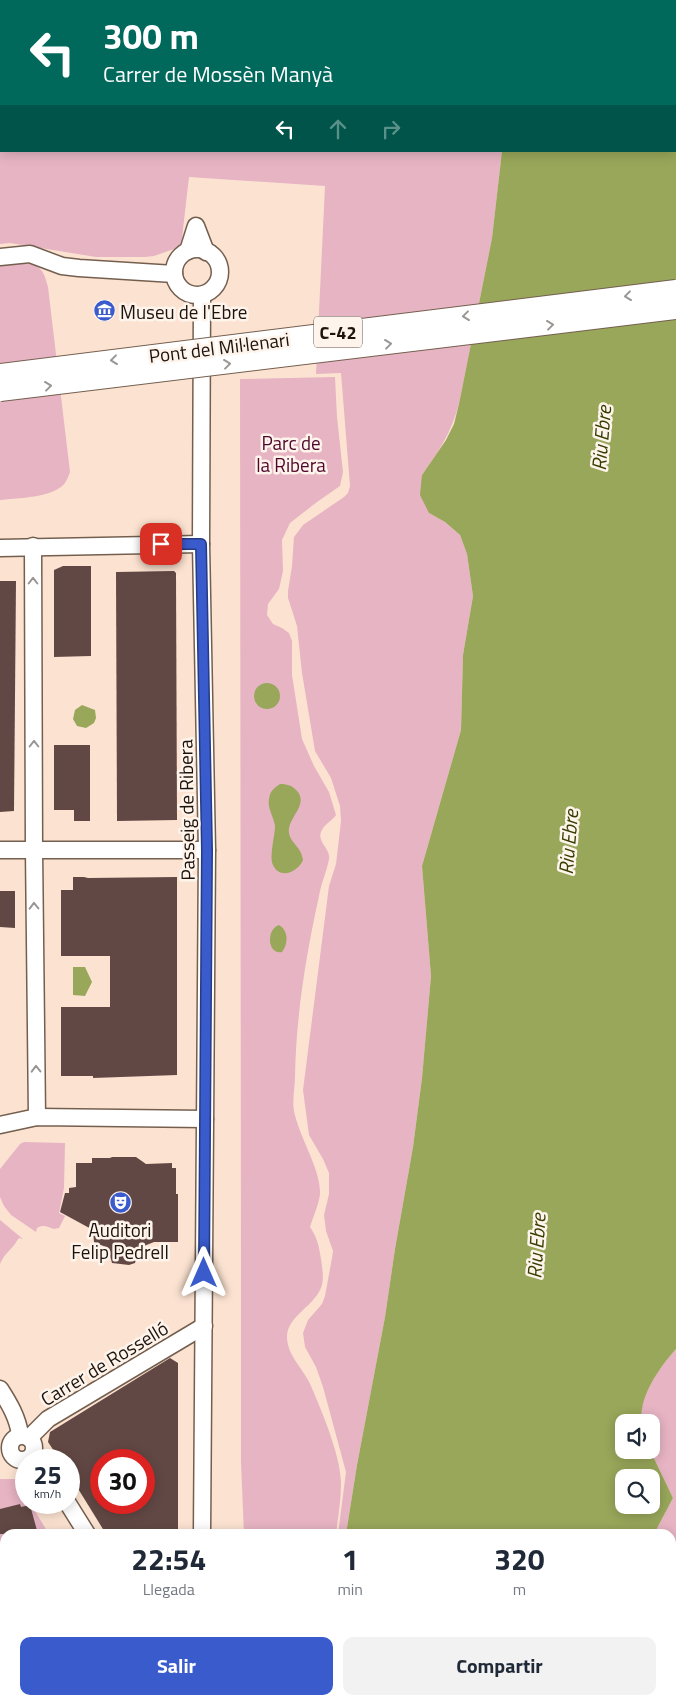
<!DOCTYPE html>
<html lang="es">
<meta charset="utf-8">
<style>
:root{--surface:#fff;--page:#f2f2f3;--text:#1f2937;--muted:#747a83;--accent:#3a5bcc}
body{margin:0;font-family:"Titillium Web",sans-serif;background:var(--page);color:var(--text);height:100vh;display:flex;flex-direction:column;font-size:19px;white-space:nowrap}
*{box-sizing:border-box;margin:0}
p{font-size:16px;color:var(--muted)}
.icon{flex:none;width:28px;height:28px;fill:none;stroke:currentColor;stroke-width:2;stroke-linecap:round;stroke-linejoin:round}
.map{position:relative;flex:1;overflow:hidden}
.panel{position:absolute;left:0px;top:1529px;width:676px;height:176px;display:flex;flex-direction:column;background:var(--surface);border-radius:15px 15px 0 0;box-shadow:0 2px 12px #0003}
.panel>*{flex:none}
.banner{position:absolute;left:0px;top:0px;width:676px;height:152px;box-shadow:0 2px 12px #0003;background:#00695c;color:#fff;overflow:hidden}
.controls{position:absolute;left:615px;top:1414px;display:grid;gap:10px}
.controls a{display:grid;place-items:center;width:45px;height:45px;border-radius:10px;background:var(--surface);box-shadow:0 2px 12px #0003;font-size:25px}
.speed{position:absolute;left:15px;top:1449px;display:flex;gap:10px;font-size:25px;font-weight:700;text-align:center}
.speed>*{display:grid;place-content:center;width:65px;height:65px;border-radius:50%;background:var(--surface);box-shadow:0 2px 12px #0003;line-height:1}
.speed small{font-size:12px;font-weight:400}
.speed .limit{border:8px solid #d22;background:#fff;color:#111}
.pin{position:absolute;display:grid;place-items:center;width:42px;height:42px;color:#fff;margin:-21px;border-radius:10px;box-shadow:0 2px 8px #0006}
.me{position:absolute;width:55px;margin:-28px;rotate:0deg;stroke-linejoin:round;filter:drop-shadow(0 0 4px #0008)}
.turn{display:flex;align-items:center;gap:18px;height:105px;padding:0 20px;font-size:22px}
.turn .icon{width:65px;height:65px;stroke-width:2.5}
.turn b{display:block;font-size:35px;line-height:42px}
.lanes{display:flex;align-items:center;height:48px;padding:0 20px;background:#0003;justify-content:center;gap:25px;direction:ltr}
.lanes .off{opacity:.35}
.eta{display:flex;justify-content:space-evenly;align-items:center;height:85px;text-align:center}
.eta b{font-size:30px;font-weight:700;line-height:35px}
.cta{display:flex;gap:10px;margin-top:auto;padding:10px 20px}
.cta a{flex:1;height:58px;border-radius:10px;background:var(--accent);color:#fff;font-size:20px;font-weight:700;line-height:58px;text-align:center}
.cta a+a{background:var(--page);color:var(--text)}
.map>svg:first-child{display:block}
.green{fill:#e7b4c4}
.water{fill:#98a75a;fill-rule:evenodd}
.building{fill:#624844;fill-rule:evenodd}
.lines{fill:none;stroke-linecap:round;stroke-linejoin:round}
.minor-casing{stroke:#745f4f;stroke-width:19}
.minor{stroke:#fff;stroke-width:16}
.major-bridge-casing{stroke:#745f4f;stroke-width:22;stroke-linecap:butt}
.major-bridge{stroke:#fff;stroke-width:20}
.oneway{stroke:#999592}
.route-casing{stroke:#263b85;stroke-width:12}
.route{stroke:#3a5bcc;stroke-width:9}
.labels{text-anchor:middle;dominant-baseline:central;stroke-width:5;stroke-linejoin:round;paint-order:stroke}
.shield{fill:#fef4ec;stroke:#605650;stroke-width:1}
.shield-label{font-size:18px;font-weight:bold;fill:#1c130d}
.poi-label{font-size:19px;fill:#1c130d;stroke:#fef4ec;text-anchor:start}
.street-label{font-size:19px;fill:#1c130d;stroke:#fef4ec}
.park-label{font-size:19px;fill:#4f062a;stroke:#fef4ec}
.water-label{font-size:20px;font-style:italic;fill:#353e00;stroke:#fef4ec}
</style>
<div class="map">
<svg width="676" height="1704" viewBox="0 0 676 1704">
<rect width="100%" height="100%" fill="#fce3d1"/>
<g class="green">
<path d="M 0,0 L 520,0 L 519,1 L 1,1 L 1,151 L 502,151 L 492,238 L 459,404 C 451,433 439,451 422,475 L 429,513 L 445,522 L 460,535 L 467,554 L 473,596 L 463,655 L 461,730 L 422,866 L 431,976 L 422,1078 L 413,1147 L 395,1249 L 385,1317 L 357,1465 L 346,1534 L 338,1534 L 346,1472 L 323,1387 L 316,1367 L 305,1347 L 303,1333 L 308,1320 L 322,1304 L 325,1296 L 332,1258 L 333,1251 L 326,1231 L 324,1215 L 329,1194 L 329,1173 L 323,1159 L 309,1135 L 303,1090 L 329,886 L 336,864 L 341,821 L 340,806 L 331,778 L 315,751 L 302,673 L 297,626 L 288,598 L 288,591 L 292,566 L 294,537 L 303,525 L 344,497 L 348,493 L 350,486 L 341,373 L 316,374 L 325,186 L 189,177 L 182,238 L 180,244 L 174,249 L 154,256 L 145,257 L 96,257 L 10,243 L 0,244 Z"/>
<path d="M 24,263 C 41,265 44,271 48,287 L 70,472 C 69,475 67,480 65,483 C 53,498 18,498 0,500 L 0,265 Z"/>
<path d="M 335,377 L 337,417 L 343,472 L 340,486 L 317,502 L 290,523 L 282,540 L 283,571 L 279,589 L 268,604 L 267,615 L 273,624 L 282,628 L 289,633 L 292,641 L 292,675 L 302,739 L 314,766 L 329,792 L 336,815 C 332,821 324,824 321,832 C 317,842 331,849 329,859 C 327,871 321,883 319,896 C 306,955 296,1016 295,1077 C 295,1087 292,1100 294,1111 C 299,1137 321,1169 320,1194 C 319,1204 313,1217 310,1227 C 317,1237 319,1246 321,1259 C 322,1267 324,1277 322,1285 C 316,1306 286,1316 287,1338 C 288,1357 304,1369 311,1386 C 322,1412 341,1456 341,1484 C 341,1501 338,1517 336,1534 L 244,1534 L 241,1463 L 241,1297 L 240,379 Z"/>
<path d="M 24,1142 L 65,1143 L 64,1188 L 59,1213 L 65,1216 L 59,1228 L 54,1229 C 47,1227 44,1224 37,1228 L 36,1232 L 11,1215 L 4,1206 L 0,1197 L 0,1169 L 20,1144 Z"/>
<path d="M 0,1220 L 23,1239 L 19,1238 C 17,1240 16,1243 14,1245 C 8,1253 5,1253 0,1264 Z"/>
<path d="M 676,1349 L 676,1581 L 671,1574 L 671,1534 L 654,1534 L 673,1498 L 650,1450 L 651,1450 L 651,1422 L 642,1422 C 637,1397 660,1367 676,1349 Z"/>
<polygon points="0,1479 16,1479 26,1496 26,1502 30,1503 49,1534 5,1534 5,1700 115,1700 118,1704 0,1704"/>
</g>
<g class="water">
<path d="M 520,0 L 676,0 L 676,1349 C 660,1367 638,1397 642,1422 L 624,1422 L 624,1450 L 650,1450 L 673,1498 L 654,1534 L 346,1534 L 357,1465 L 385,1317 L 395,1249 L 413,1147 L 422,1078 L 431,976 L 422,866 L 461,730 L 463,655 L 473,596 L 467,554 L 460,535 L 445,522 L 429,513 L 420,495 L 422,475 L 446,440 L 454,424 L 459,404 L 492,238 L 502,151 L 675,151 L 675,1 L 519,1 ZM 624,1478 L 651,1478 L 651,1505 L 624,1505 Z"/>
<circle cx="267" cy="696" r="13"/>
<polygon points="82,705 95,710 96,718 94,723 86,728 77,726 73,719 75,710"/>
<path d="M 280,784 C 288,784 293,786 298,792 C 308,806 287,818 289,833 C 291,844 301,846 303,860 C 298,872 280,880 273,865 C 269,856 275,836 275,826 C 274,817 267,808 269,799 C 270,791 274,788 280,784 Z"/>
<path d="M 279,925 C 289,931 288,944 282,952 C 267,955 266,929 279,925 Z"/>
<polygon points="73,967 85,967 92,982 85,996 73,995"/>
<polygon points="671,1574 676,1581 676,1704 300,1704 299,1700 671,1700"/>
<polygon points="5,1658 5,1700 41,1700 38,1704 5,1704 0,1701 0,1660"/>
</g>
<g class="building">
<polygon points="63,566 91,566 91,656 54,657 54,570"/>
<polygon points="174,571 176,573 177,820 117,821 116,572"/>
<polygon points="0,581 16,581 14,811 0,812"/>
<polygon points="54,745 90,745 90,821 74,821 74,810 54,810"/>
<polygon points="73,877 84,877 88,878 177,877 177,1075 93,1078 93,1076 61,1076 61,1007 110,1007 110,956 61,956 61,890 73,890"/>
<polygon points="0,891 15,891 15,928 0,927"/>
<polygon points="112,1157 136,1157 146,1164 172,1163 172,1168 176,1168 176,1194 178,1194 178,1242 154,1242 139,1248 135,1263 129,1265 112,1263 108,1248 94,1242 93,1230 60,1212 65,1193 69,1193 69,1188 76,1187 76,1163 92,1163 92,1158 110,1158"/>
<path d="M 170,1358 L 178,1363 L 178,1534 L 106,1534 L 69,1474 L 69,1460 L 60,1460 L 48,1442 L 50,1432 ZM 101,1460 L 144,1460 L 144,1502 L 101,1502 Z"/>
<polygon points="20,1504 21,1507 30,1505 38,1534 0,1534 0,1509"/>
</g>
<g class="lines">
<defs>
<g id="minor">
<circle cx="197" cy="272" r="23"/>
<polyline points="188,251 196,226 206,252"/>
<polyline points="0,257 30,254 62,266 79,268 174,274"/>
<polyline points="33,546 34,850 37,1117"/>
<polyline points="0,548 201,544"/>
<polyline points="0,850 207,850"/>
<polyline points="0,1125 37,1117 205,1119"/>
<path d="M 0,1389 C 9,1403 18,1418 20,1435"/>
<circle cx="22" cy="1448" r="12"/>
<polyline points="29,1438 48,1419 204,1326"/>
<polyline points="67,1502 87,1534"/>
<polyline points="202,1534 207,850 201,544 202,295"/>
<polyline points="191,1700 194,1704"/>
<polyline points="215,1700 215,1704"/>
</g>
</defs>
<use href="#minor" class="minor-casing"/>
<use href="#minor" class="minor"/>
<defs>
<g id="major-bridge">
<polyline points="0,374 676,290"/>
<polyline points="0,391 676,309"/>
</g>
</defs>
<use href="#major-bridge" class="major-bridge-casing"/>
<use href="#major-bridge" class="major-bridge"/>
</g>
<defs><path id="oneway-chevron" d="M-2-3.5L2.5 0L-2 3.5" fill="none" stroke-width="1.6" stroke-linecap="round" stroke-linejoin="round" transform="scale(1.25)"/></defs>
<g class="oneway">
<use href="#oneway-chevron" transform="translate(628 296) rotate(173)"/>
<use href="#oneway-chevron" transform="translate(466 316) rotate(173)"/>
<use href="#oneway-chevron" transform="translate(550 325) rotate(-7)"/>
<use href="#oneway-chevron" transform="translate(388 344) rotate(-7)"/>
<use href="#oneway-chevron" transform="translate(114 360) rotate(173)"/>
<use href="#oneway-chevron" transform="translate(227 364) rotate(-7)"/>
<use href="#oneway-chevron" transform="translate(48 386) rotate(-7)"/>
<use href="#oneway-chevron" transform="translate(33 581) rotate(-90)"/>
<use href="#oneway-chevron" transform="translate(34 744) rotate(-90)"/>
<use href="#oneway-chevron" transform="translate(34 906) rotate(-91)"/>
<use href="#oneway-chevron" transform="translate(36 1069) rotate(-91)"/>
</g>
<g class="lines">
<defs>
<polyline id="route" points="161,544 201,544 207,850 204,1273"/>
</defs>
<use href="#route" class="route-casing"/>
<use href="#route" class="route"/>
</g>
<defs>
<symbol id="museum-disc" viewBox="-11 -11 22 22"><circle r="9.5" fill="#3a5bcc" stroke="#fef4ec"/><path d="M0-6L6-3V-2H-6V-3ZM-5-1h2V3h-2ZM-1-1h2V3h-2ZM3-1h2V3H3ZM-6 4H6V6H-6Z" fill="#fff"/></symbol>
<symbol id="theatre-disc" viewBox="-11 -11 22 22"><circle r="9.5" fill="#3a5bcc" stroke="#fef4ec"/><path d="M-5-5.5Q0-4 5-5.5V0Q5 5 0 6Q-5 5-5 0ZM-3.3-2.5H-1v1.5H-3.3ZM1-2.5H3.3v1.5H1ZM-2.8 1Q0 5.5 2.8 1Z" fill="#fff"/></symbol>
</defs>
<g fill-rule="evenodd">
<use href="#museum-disc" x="92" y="298" width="25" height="25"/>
<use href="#theatre-disc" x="108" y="1190" width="25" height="25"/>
</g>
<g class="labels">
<rect class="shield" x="314" y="316.5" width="48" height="31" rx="4"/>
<g class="shield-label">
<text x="338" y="332">C-42</text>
</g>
<g class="poi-label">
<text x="120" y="311">Museu de l'Ebre</text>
<text x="120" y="1229" text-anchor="middle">Auditori<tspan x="120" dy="22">Felip Pedrell</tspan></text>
</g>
<g class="street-label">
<text transform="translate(219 347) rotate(-7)">Pont del Mil·lenari</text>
<text transform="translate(186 810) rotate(-91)">Passeig de Ribera</text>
<text transform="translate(104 1363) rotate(-31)">Carrer de Rosselló</text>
</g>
<g class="park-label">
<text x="291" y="442">Parc de<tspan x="291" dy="22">la Ribera</tspan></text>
</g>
<g class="water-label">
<text transform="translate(601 438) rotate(-85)">Riu Ebre</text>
<text transform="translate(568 842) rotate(-85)">Riu Ebre</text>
<text transform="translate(536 1246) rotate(-86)">Riu Ebre</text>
</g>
</g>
</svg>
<div class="controls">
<a><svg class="icon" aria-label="sound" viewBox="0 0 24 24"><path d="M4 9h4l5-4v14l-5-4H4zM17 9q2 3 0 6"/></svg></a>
<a><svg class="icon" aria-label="search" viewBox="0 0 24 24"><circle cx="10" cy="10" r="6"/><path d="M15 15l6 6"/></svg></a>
</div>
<div class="speed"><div>25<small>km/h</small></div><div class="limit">30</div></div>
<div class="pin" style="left:161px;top:544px;background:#d93025"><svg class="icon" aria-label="arrive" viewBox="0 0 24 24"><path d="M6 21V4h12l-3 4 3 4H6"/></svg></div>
<svg class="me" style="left:204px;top:1273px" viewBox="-20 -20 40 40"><path d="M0-17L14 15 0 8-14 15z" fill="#3a5bcc" stroke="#fff" stroke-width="4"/></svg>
<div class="banner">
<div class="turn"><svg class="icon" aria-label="left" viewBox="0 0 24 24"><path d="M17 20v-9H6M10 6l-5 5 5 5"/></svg><div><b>300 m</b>Carrer de Mossèn Manyà</div></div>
<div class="lanes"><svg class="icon" aria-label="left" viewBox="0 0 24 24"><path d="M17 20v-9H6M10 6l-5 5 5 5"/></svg><svg class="icon off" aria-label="ahead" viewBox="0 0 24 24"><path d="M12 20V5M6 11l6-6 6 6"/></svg><svg class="icon off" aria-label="right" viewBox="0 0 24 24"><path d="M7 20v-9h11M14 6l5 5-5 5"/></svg></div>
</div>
<section class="panel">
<div class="eta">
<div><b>22:54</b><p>Llegada</p></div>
<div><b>1</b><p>min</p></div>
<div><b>320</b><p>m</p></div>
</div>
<div class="cta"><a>Salir</a><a>Compartir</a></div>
</section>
</div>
